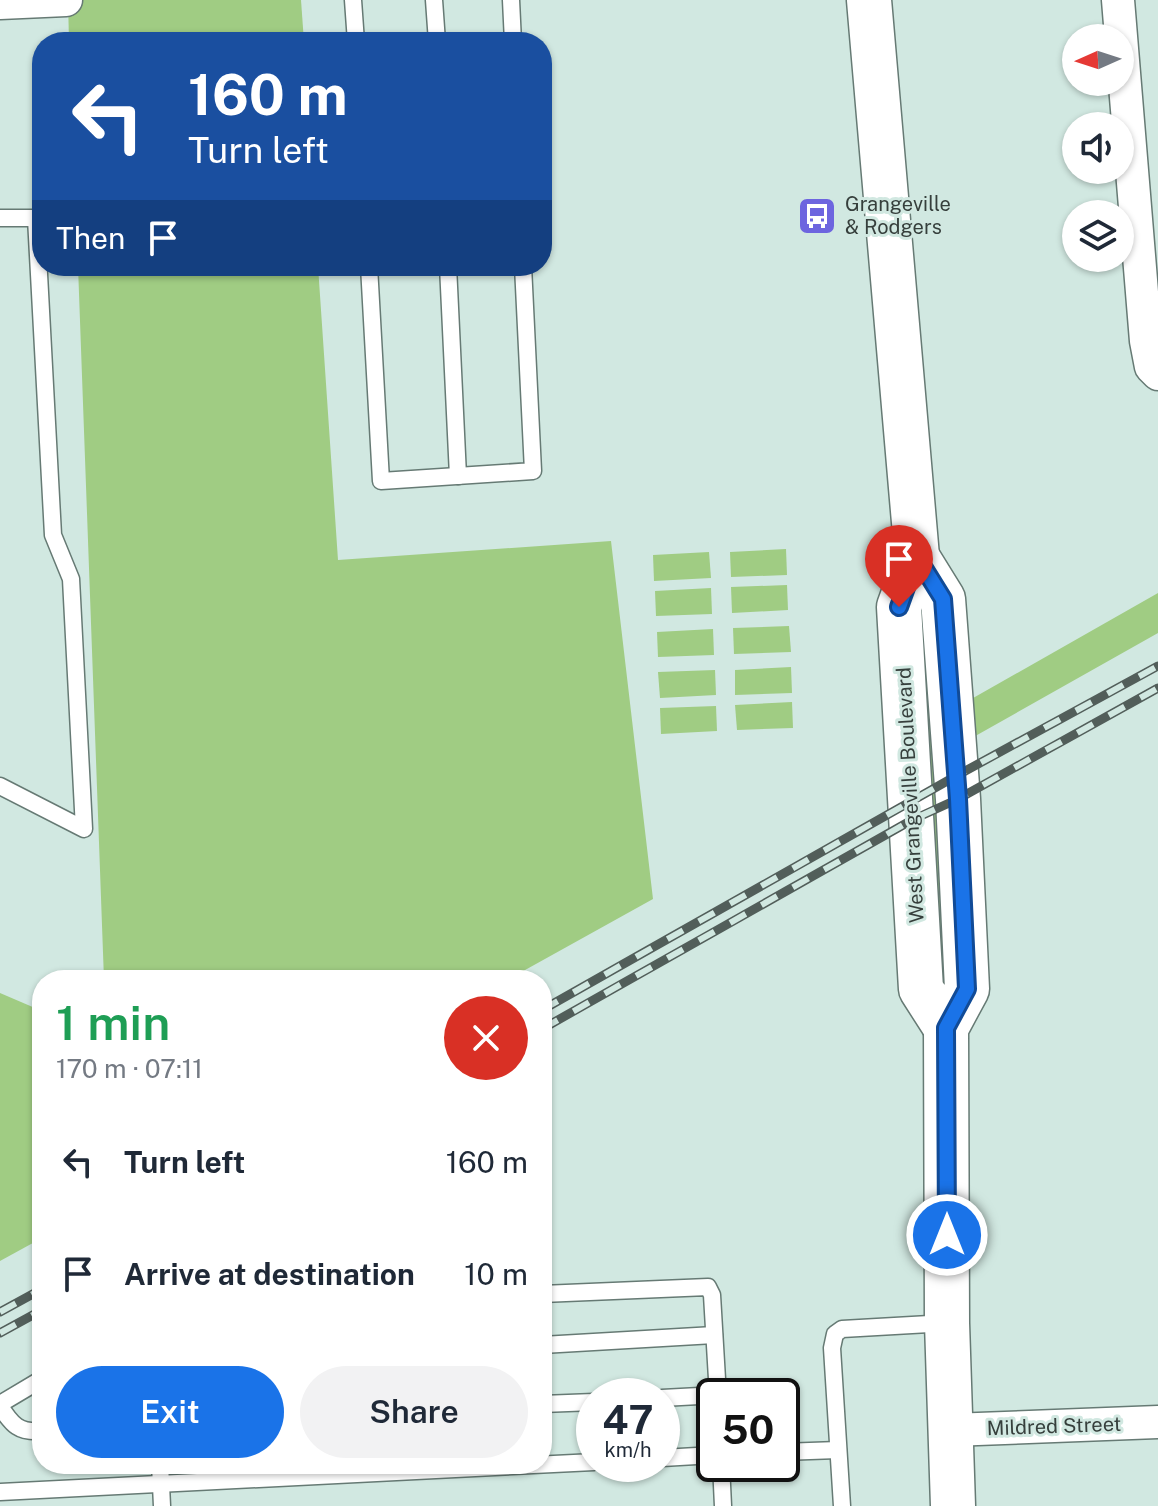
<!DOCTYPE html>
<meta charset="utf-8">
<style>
:root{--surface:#fff;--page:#f2f2f3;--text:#1f2937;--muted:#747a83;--accent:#1a73e8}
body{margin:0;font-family:"Public Sans",sans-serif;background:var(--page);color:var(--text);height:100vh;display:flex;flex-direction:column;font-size:30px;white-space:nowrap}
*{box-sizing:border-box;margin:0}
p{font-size:26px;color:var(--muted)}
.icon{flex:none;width:44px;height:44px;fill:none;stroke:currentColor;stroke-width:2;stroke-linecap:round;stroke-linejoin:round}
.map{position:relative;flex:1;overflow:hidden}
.side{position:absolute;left:32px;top:970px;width:520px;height:504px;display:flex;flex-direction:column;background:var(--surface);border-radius:32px;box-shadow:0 2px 6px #0004}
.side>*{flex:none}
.guide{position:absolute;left:32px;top:32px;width:520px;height:244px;border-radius:32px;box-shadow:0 2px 6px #0004;background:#1a4fa0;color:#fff;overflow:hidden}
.needle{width:52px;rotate:267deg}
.fabs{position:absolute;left:1062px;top:24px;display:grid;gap:16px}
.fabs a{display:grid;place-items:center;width:72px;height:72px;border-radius:50%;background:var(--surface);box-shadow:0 2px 6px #0004;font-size:40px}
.speed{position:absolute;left:576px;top:1378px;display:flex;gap:16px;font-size:40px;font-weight:700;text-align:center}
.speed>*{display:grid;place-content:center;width:104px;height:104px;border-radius:50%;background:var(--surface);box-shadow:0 2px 6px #0004;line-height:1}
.speed small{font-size:20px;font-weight:400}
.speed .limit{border:4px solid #111;border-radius:12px;background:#fff;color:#111}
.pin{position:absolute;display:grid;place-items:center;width:68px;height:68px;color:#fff;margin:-82px -34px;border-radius:50% 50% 50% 0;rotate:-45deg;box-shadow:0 0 8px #0007}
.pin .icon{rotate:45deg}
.me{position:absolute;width:88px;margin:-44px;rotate:0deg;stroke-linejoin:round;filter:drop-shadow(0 0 6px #0008)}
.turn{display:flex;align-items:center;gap:28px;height:168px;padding:0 24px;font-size:36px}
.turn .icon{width:104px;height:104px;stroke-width:2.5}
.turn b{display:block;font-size:56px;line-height:68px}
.then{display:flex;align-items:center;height:76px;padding:0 24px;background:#0003;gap:16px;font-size:30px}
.round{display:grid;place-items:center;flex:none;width:84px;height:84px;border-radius:42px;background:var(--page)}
.headline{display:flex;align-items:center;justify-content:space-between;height:136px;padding:0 24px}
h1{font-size:48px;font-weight:600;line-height:60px;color:#1e9e55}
.action{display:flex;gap:16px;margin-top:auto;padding:16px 24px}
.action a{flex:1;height:92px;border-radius:48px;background:var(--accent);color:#fff;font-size:32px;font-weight:600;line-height:92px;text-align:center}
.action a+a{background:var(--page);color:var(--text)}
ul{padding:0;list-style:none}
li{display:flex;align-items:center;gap:24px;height:112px;padding:0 24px}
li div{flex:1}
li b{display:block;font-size:30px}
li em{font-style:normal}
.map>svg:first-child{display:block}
.green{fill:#a0cc83}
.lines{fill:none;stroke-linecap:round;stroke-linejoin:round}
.lane-casing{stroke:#667a74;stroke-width:19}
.street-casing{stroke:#667a74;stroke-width:35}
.secondary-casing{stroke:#667a74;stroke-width:47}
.lane{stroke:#fff;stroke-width:16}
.street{stroke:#fff;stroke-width:32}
.secondary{stroke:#fff;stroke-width:44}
.rail-casing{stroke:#525e5a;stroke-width:9}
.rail{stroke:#d1e8e1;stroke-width:6;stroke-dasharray:18;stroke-linecap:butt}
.route-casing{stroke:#114b97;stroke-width:20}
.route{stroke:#1a73e8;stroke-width:14}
.labels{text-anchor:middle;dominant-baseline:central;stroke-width:6;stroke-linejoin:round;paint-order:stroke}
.poi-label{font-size:20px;fill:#363f3c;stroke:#d1e8e1;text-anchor:start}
.street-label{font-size:20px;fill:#363f3c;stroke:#d1e8e1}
</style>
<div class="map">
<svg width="1158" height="1506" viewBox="0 0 1158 1506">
<rect width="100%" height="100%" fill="#d1e8e1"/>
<g class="green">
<polygon points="68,0 301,0 304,42 69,42"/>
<polygon points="78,266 318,266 338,560 611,541 653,899 507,980 104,980"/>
<polygon points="786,549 787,575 731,577 730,552"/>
<polygon points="709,552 711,578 654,581 653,555"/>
<polygon points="917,557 952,710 1158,593 1158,633 954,748 967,989 921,989"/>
<polygon points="787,585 788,610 732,613 731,587"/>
<polygon points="711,588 712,614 656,616 655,591"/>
<polygon points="789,626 791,652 734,654 733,628"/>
<polygon points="713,629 714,655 658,657 657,632"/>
<polygon points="791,667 792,693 735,695 735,670"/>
<polygon points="715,670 716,695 660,698 658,672"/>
<polygon points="792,702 793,728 737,730 735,705"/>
<polygon points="716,706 717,731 661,734 660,708"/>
<polygon points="0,993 42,1011 42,1238 0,1261"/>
</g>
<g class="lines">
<defs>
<g id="lane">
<polyline points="353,0 356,42"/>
<polyline points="434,0 437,42"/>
<polyline points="511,0 513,42"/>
<polyline points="0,218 36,218 53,535 71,579 84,829 0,786"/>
<polyline points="369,266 381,481 533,471 523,266"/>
<polyline points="448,266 458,476"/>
<polyline points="542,1294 708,1287 712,1295 718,1396"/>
<polyline points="542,1345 714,1335"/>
<polyline points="662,1398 718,1395"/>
<polyline points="0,1404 42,1379"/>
<polyline points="542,1404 594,1402"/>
<path d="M 0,1406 C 12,1425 19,1433 42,1431"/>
<polyline points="782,1452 838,1450"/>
<polyline points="662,1458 714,1455"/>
<polyline points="160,1464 162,1506"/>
<polyline points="721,1464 723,1506"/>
<polyline points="0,1492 594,1462"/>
<polyline points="842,1506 832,1348 835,1334 842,1329 947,1323"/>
</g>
<g id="street">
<polyline points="1118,0 1146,341 1151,367 1158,374"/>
<polyline points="0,3 66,0"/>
<polyline points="951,1430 1158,1422"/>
</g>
<g id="secondary">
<polyline points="869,0 917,557 899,607 921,989 946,1028"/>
<polyline points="917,557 943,599 958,799 967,989 946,1028 947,1323 953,1506"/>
</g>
</defs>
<use href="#lane" class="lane-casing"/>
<use href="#street" class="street-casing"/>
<use href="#secondary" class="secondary-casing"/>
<use href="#lane" class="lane"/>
<use href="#street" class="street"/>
<use href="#secondary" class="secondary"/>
<defs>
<g id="rail">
<polyline points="542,1010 956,776 1158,666"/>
<polyline points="542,1029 912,820 958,799 1158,688"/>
<polyline points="0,1312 42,1289"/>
<polyline points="0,1333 42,1310"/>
</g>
</defs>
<use href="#rail" class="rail-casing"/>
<use href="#rail" class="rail"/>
</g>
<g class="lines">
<defs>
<polyline id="route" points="899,607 917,557 943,599 958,799 967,989 946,1028 947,1235"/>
</defs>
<use href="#route" class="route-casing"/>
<use href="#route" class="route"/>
</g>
<defs>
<symbol id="bus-square" viewBox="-11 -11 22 22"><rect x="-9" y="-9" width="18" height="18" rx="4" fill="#6d65df" stroke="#d1e8e1"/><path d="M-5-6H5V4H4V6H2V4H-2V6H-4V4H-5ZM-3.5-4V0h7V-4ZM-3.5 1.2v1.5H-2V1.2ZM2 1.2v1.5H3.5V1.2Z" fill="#fff"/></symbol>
</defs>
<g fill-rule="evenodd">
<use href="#bus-square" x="795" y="194" width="44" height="44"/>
</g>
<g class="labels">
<g class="poi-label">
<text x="845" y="204">Grangeville<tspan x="845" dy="23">&amp; Rodgers</tspan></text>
</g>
<g class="street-label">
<text transform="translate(910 795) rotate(-93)">West Grangeville Boulevard</text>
<text transform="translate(1054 1426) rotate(-2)">Mildred Street</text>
</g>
</g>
</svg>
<div class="fabs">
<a><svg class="needle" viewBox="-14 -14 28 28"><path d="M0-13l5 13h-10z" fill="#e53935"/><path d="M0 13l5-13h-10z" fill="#747a83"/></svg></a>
<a><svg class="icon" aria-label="sound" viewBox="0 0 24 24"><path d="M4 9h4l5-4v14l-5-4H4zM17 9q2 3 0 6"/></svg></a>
<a><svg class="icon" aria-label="layers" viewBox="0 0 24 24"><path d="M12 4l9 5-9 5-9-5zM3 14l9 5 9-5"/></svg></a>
</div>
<div class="speed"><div>47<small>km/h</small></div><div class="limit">50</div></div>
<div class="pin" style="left:899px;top:607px;background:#d93025"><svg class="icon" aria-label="arrive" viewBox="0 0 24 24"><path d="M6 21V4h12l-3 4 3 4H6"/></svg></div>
<svg class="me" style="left:947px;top:1235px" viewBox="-20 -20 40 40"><circle r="17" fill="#1a73e8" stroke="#fff" stroke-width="3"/><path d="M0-11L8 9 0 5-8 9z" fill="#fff"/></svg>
<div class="guide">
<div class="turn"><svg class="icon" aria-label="left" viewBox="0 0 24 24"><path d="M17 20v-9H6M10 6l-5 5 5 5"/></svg><div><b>160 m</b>Turn left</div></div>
<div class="then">Then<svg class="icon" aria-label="arrive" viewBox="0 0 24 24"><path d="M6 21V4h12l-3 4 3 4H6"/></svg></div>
</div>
<section class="side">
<div class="headline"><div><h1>1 min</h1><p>170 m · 07:11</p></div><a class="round" style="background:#d93025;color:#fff"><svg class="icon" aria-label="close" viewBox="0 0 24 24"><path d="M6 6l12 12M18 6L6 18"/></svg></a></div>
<ul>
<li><svg class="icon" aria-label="left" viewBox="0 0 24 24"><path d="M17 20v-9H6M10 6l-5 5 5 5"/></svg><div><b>Turn left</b></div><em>160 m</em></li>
<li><svg class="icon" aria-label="arrive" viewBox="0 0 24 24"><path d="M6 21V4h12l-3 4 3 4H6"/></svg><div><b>Arrive at destination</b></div><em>10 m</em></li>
</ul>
<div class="action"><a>Exit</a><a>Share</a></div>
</section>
</div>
